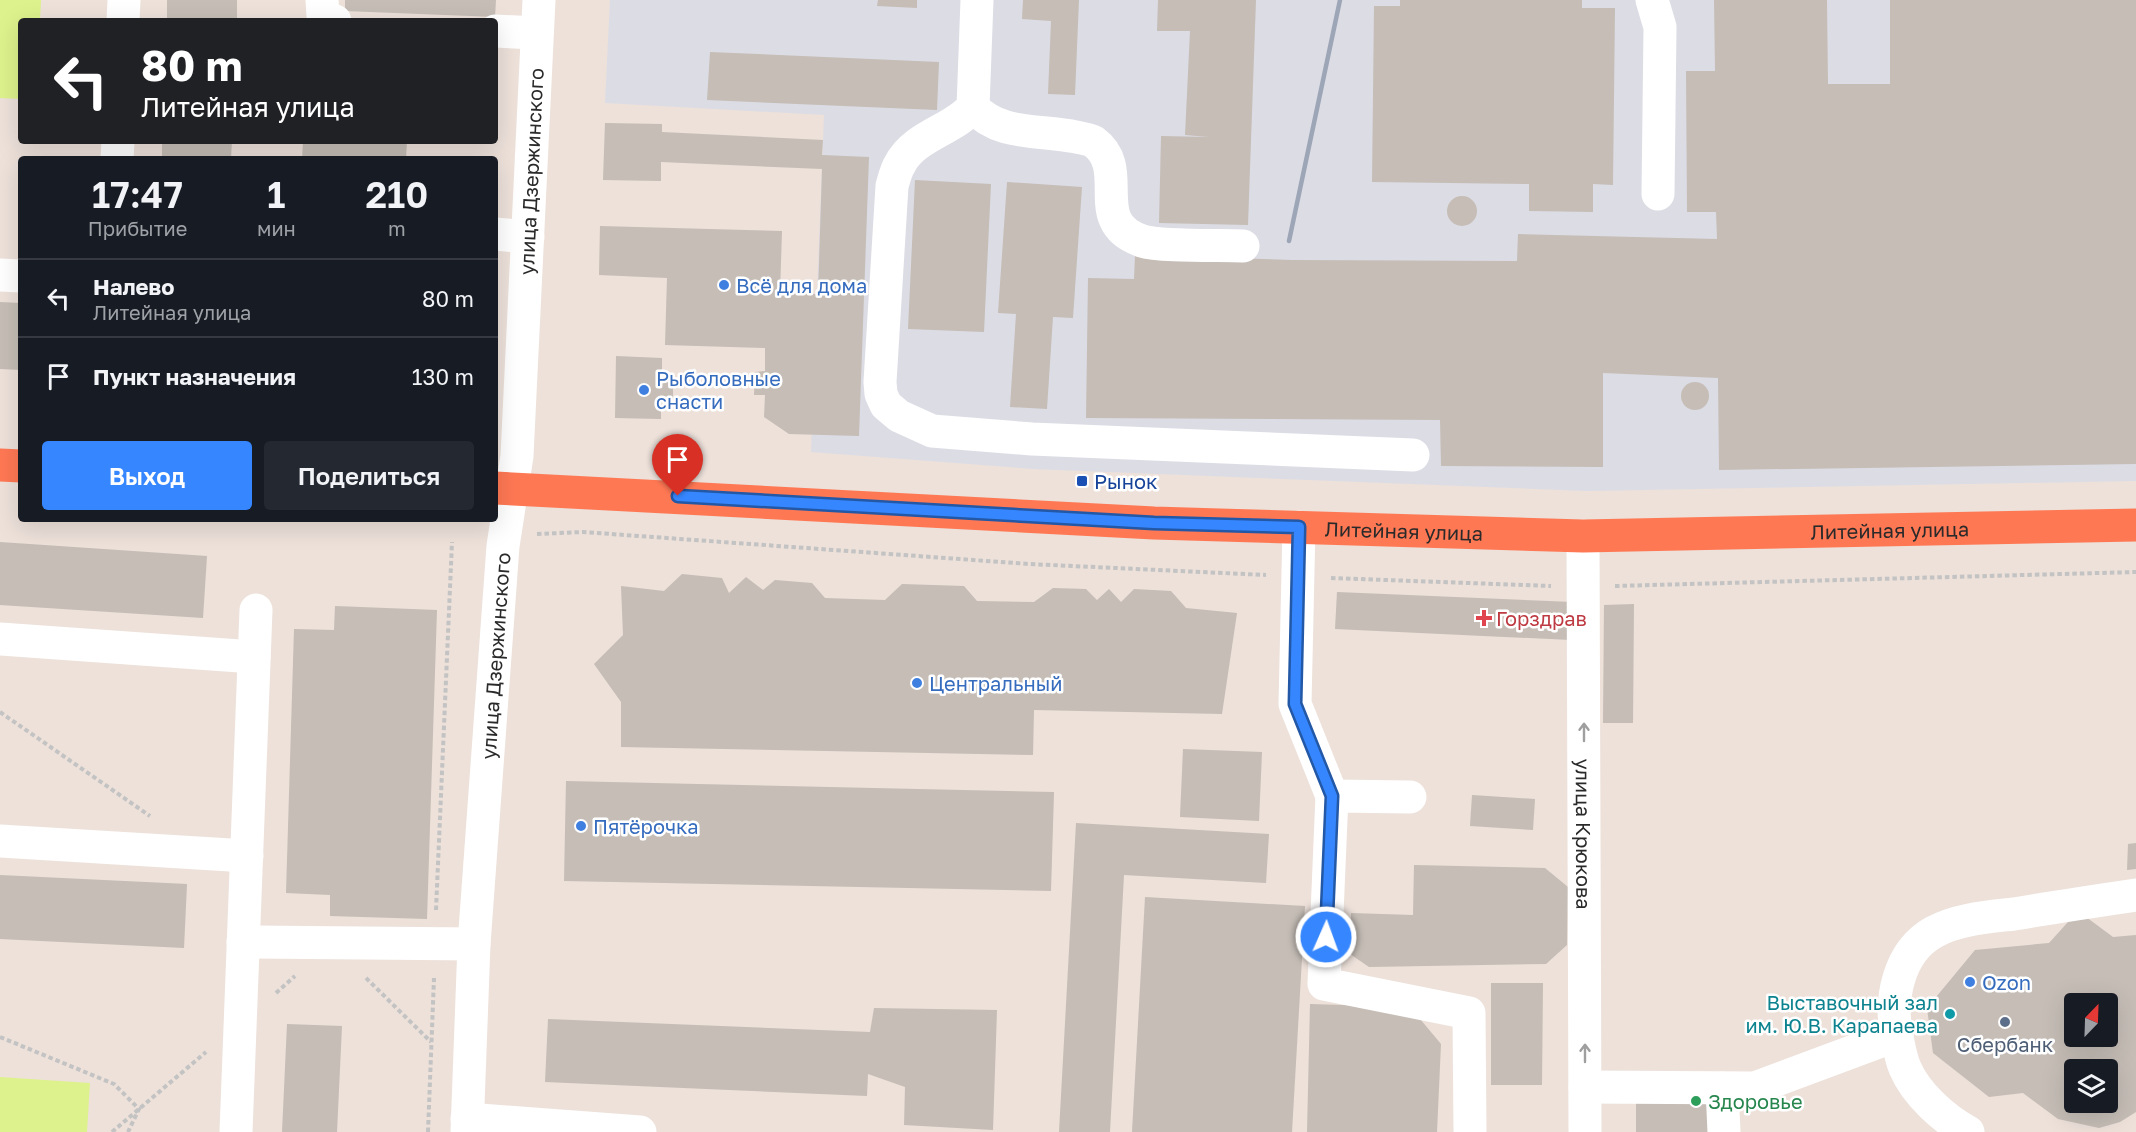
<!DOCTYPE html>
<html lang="ru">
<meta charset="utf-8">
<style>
:root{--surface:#171b24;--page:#242831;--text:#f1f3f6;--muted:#9ea1a6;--line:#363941;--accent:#3687ff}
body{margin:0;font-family:"Golos Text",sans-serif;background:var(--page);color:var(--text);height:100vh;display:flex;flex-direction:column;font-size:22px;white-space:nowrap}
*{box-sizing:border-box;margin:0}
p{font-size:20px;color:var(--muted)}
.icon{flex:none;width:33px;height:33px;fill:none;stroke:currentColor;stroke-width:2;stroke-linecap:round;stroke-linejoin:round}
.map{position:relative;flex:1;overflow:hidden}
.sheet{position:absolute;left:18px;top:156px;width:480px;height:366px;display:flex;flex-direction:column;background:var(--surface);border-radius:6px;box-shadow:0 6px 24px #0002}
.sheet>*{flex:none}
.banner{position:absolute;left:18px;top:18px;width:480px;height:126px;border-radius:6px;box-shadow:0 6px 24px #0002;background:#202124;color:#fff;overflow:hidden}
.needle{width:39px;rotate:23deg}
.buttons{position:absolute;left:2064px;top:993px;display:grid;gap:12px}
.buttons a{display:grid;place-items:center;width:54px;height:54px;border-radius:6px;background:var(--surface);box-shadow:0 6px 24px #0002;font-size:30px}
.pin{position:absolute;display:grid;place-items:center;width:51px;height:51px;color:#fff;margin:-62px -26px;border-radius:50% 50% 50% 0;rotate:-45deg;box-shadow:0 0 6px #0007}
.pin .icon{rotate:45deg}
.me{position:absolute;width:66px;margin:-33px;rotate:2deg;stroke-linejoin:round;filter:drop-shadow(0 0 4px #0008)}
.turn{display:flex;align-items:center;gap:21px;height:126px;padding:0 24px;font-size:27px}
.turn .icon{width:78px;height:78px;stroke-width:2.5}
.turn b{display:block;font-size:42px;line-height:51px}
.eta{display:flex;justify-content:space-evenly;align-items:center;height:102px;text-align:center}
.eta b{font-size:36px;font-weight:600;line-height:42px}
.primary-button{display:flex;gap:12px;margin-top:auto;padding:12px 24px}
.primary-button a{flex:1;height:69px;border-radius:6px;background:var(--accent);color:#fff;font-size:24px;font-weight:600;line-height:69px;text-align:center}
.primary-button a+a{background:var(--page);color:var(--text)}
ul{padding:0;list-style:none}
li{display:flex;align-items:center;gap:18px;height:78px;padding:0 24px;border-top:2px solid var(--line)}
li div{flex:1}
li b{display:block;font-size:22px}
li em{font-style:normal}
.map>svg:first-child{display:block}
.industrial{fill:#dcdce5}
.pitch{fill:#ddf28c}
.building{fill:#c5bdb6;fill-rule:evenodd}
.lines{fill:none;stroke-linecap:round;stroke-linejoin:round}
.path{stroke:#c3c3c3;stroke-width:4;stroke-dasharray:4.5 3;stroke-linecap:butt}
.minor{stroke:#fff;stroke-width:33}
.highway{stroke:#ff7854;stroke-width:33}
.rail{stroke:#9da6b6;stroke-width:4.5}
.oneway{stroke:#9f9f9f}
.route-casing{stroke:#2358a6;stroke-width:15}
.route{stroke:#3687ff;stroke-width:10}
.shop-dot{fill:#3f7fe0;stroke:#fff;stroke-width:2}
.transit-dot{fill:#1a4fb4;stroke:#fff;stroke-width:2}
.health-dot{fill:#e0444e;stroke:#fff;stroke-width:2}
.culture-dot{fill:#0f9aa8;stroke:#fff;stroke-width:2}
.service-dot{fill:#5c6f8a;stroke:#fff;stroke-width:2}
.leisure-dot{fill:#2e9e5b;stroke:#fff;stroke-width:2}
.labels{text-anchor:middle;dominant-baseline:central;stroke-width:5;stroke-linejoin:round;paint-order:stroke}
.street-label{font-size:20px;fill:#2a2a2a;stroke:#fff}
.shop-label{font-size:20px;fill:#366cbe;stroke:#fff;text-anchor:start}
.transit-label{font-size:20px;fill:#164399;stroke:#fff;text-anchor:start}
.health-label{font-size:20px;fill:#be3a42;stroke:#fff;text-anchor:start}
.culture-label{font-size:20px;fill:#0d838f;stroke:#fff;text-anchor:end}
.service-label{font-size:20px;fill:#4e5e75;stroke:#fff}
.leisure-label{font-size:20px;fill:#27864d;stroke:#fff;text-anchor:start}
</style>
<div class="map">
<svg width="2136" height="1132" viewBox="0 0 2136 1132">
<rect width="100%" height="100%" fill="#ede1da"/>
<polygon class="industrial" points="610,0 2136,0 2136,481 1587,491 1033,469 811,452 824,115 605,103"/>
<g class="pitch">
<polygon points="0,0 41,0 40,21 21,21 21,99 0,98"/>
<polygon points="0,1077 90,1083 87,1132 0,1132"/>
</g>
<g class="building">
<rect x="167" y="0" width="70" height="21"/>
<polygon points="345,0 496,0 495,17 345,11"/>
<polygon points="878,0 917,0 917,8 877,6"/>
<polygon points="1023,0 1079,0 1075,95 1048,94 1051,21 1022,19"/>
<polygon points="1158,0 1256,0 1248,225 1159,223 1161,136 1209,137 1185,135 1190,31 1157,31"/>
<polygon points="1400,0 1582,0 1582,8 1615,8 1613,185 1593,184 1593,212 1529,211 1529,184 1372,182 1374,6 1400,6"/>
<polygon points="1714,0 1827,0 1828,84 1890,84 1890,0 2136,0 2136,464 1719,470 1718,378 1603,373 1603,467 1441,466 1440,420 1086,418 1088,278 1134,279 1135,255 1292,260 1517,261 1518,234 1717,239 1716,212 1687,212 1686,71 1715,71"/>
<polygon points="710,52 939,62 937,110 707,100"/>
<polygon points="605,123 662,124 662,132 823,140 822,155 869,157 859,436 789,434 764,417 765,395 754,395 755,372 765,371 765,348 665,345 667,278 599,275 600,226 782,231 780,293 818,294 822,169 661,162 661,181 603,180"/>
<polygon points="162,141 232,141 231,159 162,159"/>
<polygon points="303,141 407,141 406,159 302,159"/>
<polygon points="915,180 991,184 984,332 908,329"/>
<polygon points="1007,182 1082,187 1073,318 1053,317 1047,409 1010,407 1016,314 998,313"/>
<circle cx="1462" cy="211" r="15"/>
<polygon points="0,302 21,303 21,370 0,369"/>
<polygon points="616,356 662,358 662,377 673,377 673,403 661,402 661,419 615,418"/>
<circle cx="1695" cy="396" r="14"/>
<polygon points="0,542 207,556 203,618 0,605"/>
<polygon points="682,574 722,578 729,593 746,577 763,590 775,580 812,583 825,598 885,600 902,584 964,586 977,601 1034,602 1053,588 1086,589 1097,600 1109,589 1121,602 1134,589 1171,591 1186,608 1237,613 1222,714 1034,710 1033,755 621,747 621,702 594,664 623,635 621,586 664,591"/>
<polygon points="1337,592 1572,602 1571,640 1335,629"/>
<polygon points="1634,604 1633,723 1603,723 1604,605"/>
<polygon points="335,606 437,610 427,919 330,916 330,895 286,893 294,629 334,630"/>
<polygon points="1183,749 1262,752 1259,821 1180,817"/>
<polygon points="566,781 1054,792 1051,891 564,881"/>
<polygon points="1472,795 1535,799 1533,830 1470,826"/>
<polygon points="1076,823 1269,834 1266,883 1124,875 1110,1132 1059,1132"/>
<polygon points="2136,843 2136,869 2127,870 2128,844"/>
<polygon points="1414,865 1545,868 1568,887 1567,945 1546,964 1369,967 1350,954 1351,913 1413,915"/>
<polygon points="0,875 187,884 184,948 0,939"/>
<polygon points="1145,897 1305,906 1292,1132 1132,1132"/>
<path d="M 2078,911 L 2113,937 L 2136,935 L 2136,1112 L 2120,1122 L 2099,1128 L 2058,1119 L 2023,1093 L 1989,1097 L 1933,1053 L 1927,1008 L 1975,950 L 2049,943 ZM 2074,1004 L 2108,1004 L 2108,1036 L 2074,1036 ZM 2074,1070 L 2108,1070 L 2108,1102 L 2074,1102 Z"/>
<polygon points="1491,983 1543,983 1542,1085 1491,1085"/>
<polygon points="1310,1004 1410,1007 1441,1044 1437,1132 1307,1132"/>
<polygon points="874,1008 997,1010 993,1130 904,1125 905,1087 868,1074 867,1096 545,1082 548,1019 870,1032"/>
<polygon points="287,1024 342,1026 337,1132 282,1132"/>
<polygon points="1710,1101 1710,1132 1636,1132 1636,1102"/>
</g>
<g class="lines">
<g class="path">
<polyline points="537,534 583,532 1029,564 1266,575"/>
<polyline points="1331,578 1551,586"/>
<polyline points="1615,586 2136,572"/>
<polyline points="0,712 150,816"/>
<polyline points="436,910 452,542"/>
<polyline points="366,978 431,1042"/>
<polyline points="276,993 295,976"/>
<polyline points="0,1037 114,1084 139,1109 128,1132"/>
<polyline points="112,1132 206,1052"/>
<polyline points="428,1132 434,978"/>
</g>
<g class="minor">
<polyline points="322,0 323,16 335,21"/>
<path d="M 977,0 L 973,107 C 953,130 914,136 900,164 C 896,170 894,179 892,186 L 880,382 L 881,394 L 886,405 L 899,416 L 932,431 L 1032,439 L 1413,455"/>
<polyline points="1652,0 1660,27 1658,194"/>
<polyline points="123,21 124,0"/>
<polyline points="495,31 537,33"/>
<path d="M 973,107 C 1000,137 1040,129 1076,137 C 1082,138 1089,139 1094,142 C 1132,170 1086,222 1142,241 C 1161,247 1219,245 1243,246"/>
<polyline points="117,159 118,141"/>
<polyline points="495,234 528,237"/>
<polyline points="0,275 21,276"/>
<polyline points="1299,527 1295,704 1332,796"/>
<path id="s1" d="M 1583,536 L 1585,1132"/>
<polyline points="0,639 254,657"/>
<polyline points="1410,797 1332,796 1324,984 1469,1013 1470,1132"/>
<polyline points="0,841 247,856"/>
<polyline points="243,942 474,944"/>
<polyline points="1585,1087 1755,1088 1897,1035"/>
<polyline points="1722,1088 1724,1132"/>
<polyline points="467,1119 640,1132"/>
<polyline points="236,1132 256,610"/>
<path id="s2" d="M 467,1132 L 474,944 L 503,546 L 517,456 L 539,0"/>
<path d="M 1968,1132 C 1944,1119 1916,1094 1905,1068 C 1901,1059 1899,1047 1897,1037 C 1889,1000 1898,952 1934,932 C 1958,919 1988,917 2014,914 C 2055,907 2095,901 2136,895"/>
</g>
<g class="highway">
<polyline points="0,465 21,466"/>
<path id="s3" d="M 495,488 L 1154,523 L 1583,536 L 2136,525"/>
</g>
<polyline class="rail" points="1289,241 1340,0"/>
</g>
<defs><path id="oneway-shaft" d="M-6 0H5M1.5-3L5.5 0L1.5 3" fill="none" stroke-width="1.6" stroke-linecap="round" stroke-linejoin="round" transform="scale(1.5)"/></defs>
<g class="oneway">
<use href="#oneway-shaft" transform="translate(1584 732) rotate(-90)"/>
<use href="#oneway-shaft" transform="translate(1585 1053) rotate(-90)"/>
</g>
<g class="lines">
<defs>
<polyline id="route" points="678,496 1154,523 1299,527 1295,704 1332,796 1326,937"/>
</defs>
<use href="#route" class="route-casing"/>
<use href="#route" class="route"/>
</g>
<g class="shop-dot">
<circle cx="724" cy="285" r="6"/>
<circle cx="644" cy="390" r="6"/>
<circle cx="917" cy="683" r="6"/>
<circle cx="581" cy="826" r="6"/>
<circle cx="1970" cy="982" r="6"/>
</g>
<rect class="transit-dot" x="1076" y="475" width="12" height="12" rx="3"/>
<path class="health-dot" d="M1481 609h6v6h6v6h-6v6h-6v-6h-6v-6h6z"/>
<circle class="culture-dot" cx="1950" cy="1014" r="6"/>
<circle class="service-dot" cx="2005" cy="1022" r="6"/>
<circle class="leisure-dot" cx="1696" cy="1101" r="6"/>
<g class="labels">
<g class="street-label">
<text stroke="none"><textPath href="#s2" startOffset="963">улица Дзержинского</textPath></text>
<text stroke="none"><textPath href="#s3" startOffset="1396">Литейная улица</textPath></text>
<text stroke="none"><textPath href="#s3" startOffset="910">Литейная улица</textPath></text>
<text stroke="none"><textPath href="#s2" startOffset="477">улица Дзержинского</textPath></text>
<text stroke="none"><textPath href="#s1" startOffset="298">улица Крюкова</textPath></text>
</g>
<g class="shop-label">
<text x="736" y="285">Всё для дома</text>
<text x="656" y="378">Рыболовные<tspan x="656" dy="23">снасти</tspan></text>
<text x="929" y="683">Центральный</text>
<text x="593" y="826">Пятёрочка</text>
<text x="1982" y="982">Ozon</text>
</g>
<g class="transit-label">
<text x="1094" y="481">Рынок</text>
</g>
<g class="health-label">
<text x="1496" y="618">Горздрав</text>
</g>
<g class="culture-label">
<text x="1938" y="1002">Выставочный зал<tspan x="1938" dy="23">им. Ю.В. Карапаева</tspan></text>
</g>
<g class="service-label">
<text x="2005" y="1044">Сбербанк</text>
</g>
<g class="leisure-label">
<text x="1708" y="1101">Здоровье</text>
</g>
</g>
</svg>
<div class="buttons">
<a><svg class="needle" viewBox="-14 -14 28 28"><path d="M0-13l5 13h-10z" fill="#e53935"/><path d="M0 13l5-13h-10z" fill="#9ea1a6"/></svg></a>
<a><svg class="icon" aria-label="layers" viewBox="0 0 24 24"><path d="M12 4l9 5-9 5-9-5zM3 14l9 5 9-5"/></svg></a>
</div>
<div class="pin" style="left:678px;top:496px;background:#d93025"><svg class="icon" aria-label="arrive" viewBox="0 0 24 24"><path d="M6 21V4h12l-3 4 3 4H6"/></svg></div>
<svg class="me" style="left:1326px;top:937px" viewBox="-20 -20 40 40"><circle r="17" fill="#3687ff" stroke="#fff" stroke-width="3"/><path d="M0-11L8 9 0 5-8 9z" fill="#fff"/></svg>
<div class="banner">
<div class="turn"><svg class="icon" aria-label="left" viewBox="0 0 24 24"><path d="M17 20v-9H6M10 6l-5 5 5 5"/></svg><div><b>80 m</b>Литейная улица</div></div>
</div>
<section class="sheet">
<div class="eta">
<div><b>17:47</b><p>Прибытие</p></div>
<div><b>1</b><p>мин</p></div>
<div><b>210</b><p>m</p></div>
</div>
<ul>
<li><svg class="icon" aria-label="left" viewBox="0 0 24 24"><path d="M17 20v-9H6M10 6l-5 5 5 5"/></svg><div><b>Налево</b><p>Литейная улица</p></div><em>80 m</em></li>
<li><svg class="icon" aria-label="arrive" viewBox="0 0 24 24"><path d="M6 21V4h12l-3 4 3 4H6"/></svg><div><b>Пункт назначения</b></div><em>130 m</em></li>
</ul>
<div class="primary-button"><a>Выход</a><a>Поделиться</a></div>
</section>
</div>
